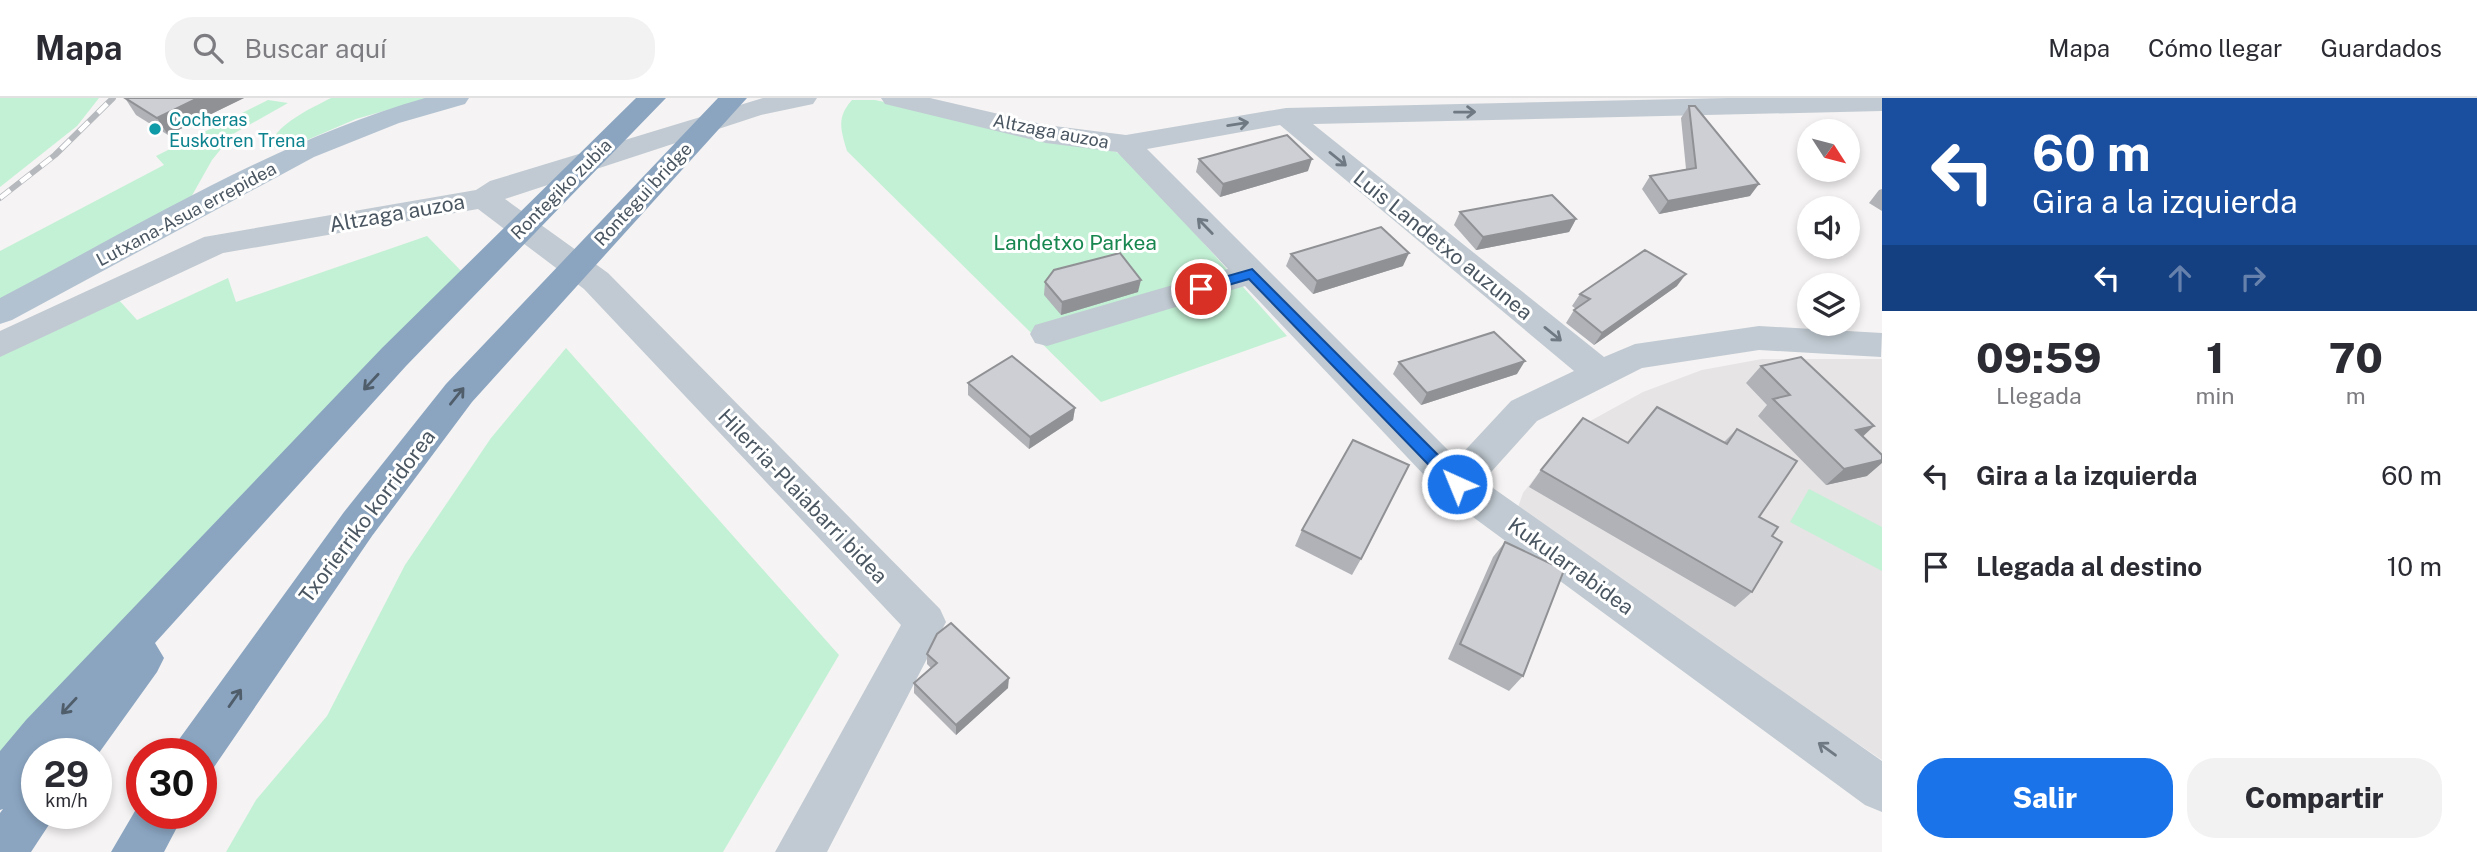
<!DOCTYPE html>
<html lang="es">
<meta charset="utf-8">
<style>
:root{--surface:#fff;--page:#f2f2f3;--text:#2b2b33;--muted:#7c7c81;--line:#e1e1e2;--accent:#1a73e8}
body{margin:0;font-family:"Public Sans",sans-serif;background:var(--page);color:var(--text);height:100vh;display:flex;flex-direction:column;font-size:26px;white-space:nowrap}
*{box-sizing:border-box;margin:0}
p{font-size:23px;color:var(--muted)}
.icon{flex:none;width:38px;height:38px;fill:none;stroke:currentColor;stroke-width:2;stroke-linecap:round;stroke-linejoin:round}
.map{position:relative;flex:1;overflow:hidden}
.drawer{display:flex;flex-direction:column;background:var(--surface);width:595px}
.drawer>*{flex:none}
.banner{background:#1a4fa0;color:#fff;overflow:hidden}
.needle{width:46px;rotate:126deg}
.controls{position:absolute;left:1797px;top:21px;display:grid;gap:14px}
.controls a{display:grid;place-items:center;width:63px;height:63px;border-radius:50%;background:var(--surface);box-shadow:0 4px 10px #0003;font-size:35px}
.speed{position:absolute;left:21px;top:640px;display:flex;gap:14px;font-size:35px;font-weight:700;text-align:center}
.speed>*{display:grid;place-content:center;width:91px;height:91px;border-radius:50%;background:var(--surface);box-shadow:0 4px 10px #0003;line-height:1}
.speed small{font-size:18px;font-weight:400}
.speed .limit{border:10px solid #d22;background:#fff;color:#111}
.pin{position:absolute;display:grid;place-items:center;width:60px;height:60px;color:#fff;margin:-30px;border:4px solid #fff;border-radius:50%;box-shadow:0 2px 7px #0007}
.me{position:absolute;width:77px;margin:-38px;rotate:316deg;stroke-linejoin:round;filter:drop-shadow(0 0 5px #0008)}
.turn{display:flex;align-items:center;gap:24px;height:147px;padding:0 35px;font-size:32px}
.turn .icon{width:91px;height:91px;stroke-width:2.5}
.turn b{display:block;font-size:49px;line-height:60px}
.lanes{display:flex;align-items:center;height:66px;padding:0 35px;background:#0003;justify-content:center;gap:35px;direction:ltr}
.lanes .off{opacity:.35}
.eta{display:flex;justify-content:space-evenly;align-items:center;height:119px;text-align:center}
.eta b{font-size:42px;font-weight:800;line-height:49px}
.cta{display:flex;gap:14px;margin-top:auto;padding:14px 35px}
.cta a{flex:1;height:80px;border-radius:28px;background:var(--accent);color:#fff;font-size:28px;font-weight:800;line-height:80px;text-align:center}
.cta a+a{background:var(--page);color:var(--text)}
ul{padding:0;list-style:none}
li{display:flex;align-items:center;gap:21px;height:91px;padding:0 35px}
li div{flex:1}
li b{display:block;font-size:26px}
li em{font-style:normal}
header{display:flex;align-items:center;gap:42px;box-sizing:border-box;height:98px;padding:0 35px;background:var(--surface);border-bottom:2px solid var(--line)}
header strong{font-size:33px}
nav{display:flex;gap:38px;margin-inline-start:auto;font-size:24px}
.search{width:490px;height:63px;background:var(--page);display:flex;align-items:center;gap:18px;box-sizing:border-box;padding:0 24px;border-radius:28px;color:var(--muted);font-size:26px}
main{display:flex;flex:1;min-height:0}
.map>svg:first-child{display:block}
.education{fill:#e6e4e5}
.green{fill:#c3f1d5}
.lines{fill:none;stroke-linecap:round;stroke-linejoin:round}
.minor{fill:#c1cad2;fill-rule:evenodd}
.major{fill:#b3c2d1;fill-rule:evenodd}
.highway{fill:#8ba5c1;fill-rule:evenodd}
.rail-casing{stroke:#b5b8bd;stroke-width:6}
.rail{stroke:#fff;stroke-width:4.5;stroke-dasharray:13;stroke-linecap:butt}
.wall{fill:#b0b2b7}
.shaded-wall{fill:#909195}
.building{fill:#cdcfd5;stroke:#909195;stroke-width:2}
.oneway{stroke:#6e7983}
.oneway2{stroke:#505e6b}
.route{fill:#1a73e8;stroke:#114b97;stroke-width:2}
.culture-dot{fill:#0f9aa8;stroke:#fff;stroke-width:2.5}
.labels{text-anchor:middle;dominant-baseline:central;stroke-width:6;stroke-linejoin:round;paint-order:stroke}
.far-culture-label{font-size:18px;fill:#0d838f;stroke:#fff;text-anchor:start}
.far-street-label{font-size:18px;fill:#4a5661;stroke:#fff}
.street-label{font-size:21px;fill:#4a5661;stroke:#fff}
.park-label{font-size:21px;fill:#17864f;stroke:#fff}
</style>
<header>
<strong>Mapa</strong>
<div class="search"><svg class="icon" aria-label="search" viewBox="0 0 24 24"><circle cx="10" cy="10" r="6"/><path d="M15 15l6 6"/></svg>Buscar aquí</div>
<nav><a>Mapa</a><a>Cómo llegar</a><a>Guardados</a></nav>
</header>
<main>
<div class="map">
<svg width="1882" height="754" viewBox="0 0 1882 754">
<rect width="100%" height="100%" fill="#f5f3f3"/>
<polygon class="education" points="1762,261 1882,261 1882,662 1516,415 1523,395 1556,352 1592,322 1643,294 1702,272"/>
<g class="green">
<polygon points="0,0 99,0 77,28 0,89"/>
<path d="M 331,0 L 429,0 L 356,21 L 293,48 L 273,50 L 270,46 C 280,24 310,11 331,0 Z"/>
<polygon points="268,2 288,5 233,36 212,62 190,101 0,204 0,153 164,67 156,58"/>
<path d="M 852,2 L 875,2 L 1116,54 L 1129,62 L 1287,238 L 1101,304 L 847,53 C 841,32 836,20 852,2 Z"/>
<polygon points="427,138 470,182 0,689 0,251 118,201 137,222 228,180 236,204"/>
<polygon points="566,250 839,557 723,754 226,754 256,702 327,618 405,467 491,340"/>
<polygon points="1809,391 1882,429 1882,473 1790,424"/>
</g>
<g class="lines">
<g class="minor">
<polygon points="763,0 817,0 813,6 761,17 505,101 608,175 940,511 946,524 827,754 775,754 901,527 584,191 478,111 223,155 0,259 0,233 204,139 476,92 490,83"/>
<path d="M 881,0 L 930,0 L 1046,27 L 1126,37 L 1286,10 L 1728,0 L 1882,0 L 1882,13 L 1313,26 L 1604,259 L 1635,246 L 1759,228 L 1882,235 L 1881,259 L 1759,252 L 1642,270 L 1537,323 L 1483,383 L 1882,663 L 1882,714 L 1865,707 L 1443,397 L 1245,188 L 1047,248 L 1035,245 L 1030,236 L 1035,227 L 1228,171 L 1117,54 L 1046,45 L 885,6 ZM 1280,27 L 1574,273 L 1511,303 L 1457,361 L 1147,51 Z"/>
</g>
<path class="major" d="M 425,0 L 469,0 L 465,6 L 399,25 L 314,59 L 12,222 L 0,226 L 0,200 C 138,128 275,43 425,0 Z"/>
<g class="highway">
<polygon points="636,0 666,0 406,268 155,545 164,560 157,574 96,659 96,656 37,656 37,716 56,716 31,754 0,754 0,715 3,711 0,712 0,653 26,622 382,250"/>
<polygon points="718,0 747,0 472,304 372,438 212,672 201,676 201,656 173,656 180,640 344,414 446,286"/>
<polygon points="142,701 142,716 184,716 164,754 111,754"/>
</g>
<defs>
<polyline id="rail" points="0,100 55,57 113,0"/>
</defs>
<use href="#rail" class="rail-casing"/>
<use href="#rail" class="rail"/>
</g>
<g class="wall">
<polygon points="125,0 244,0 168,37 136,17"/>
<polygon points="1689,8 1750,98 1659,116 1642,91 1650,78 1686,71 1681,20"/>
<polygon points="1199,61 1308,73 1220,99 1196,74"/>
<polygon points="1882,91 1882,113 1869,105 1879,92"/>
<polygon points="1460,114 1576,121 1569,134 1476,152 1454,127"/>
<polygon points="1291,156 1403,168 1313,196 1286,168"/>
<polygon points="1045,184 1138,194 1061,217 1044,197"/>
<polygon points="1677,188 1594,247 1566,225 1574,212 1576,211 1572,208 1580,196"/>
<polygon points="1399,264 1517,276 1421,307 1393,276"/>
<polygon points="1761,268 1862,339 1867,378 1826,387 1758,318 1767,307 1746,285"/>
<polygon points="968,285 1075,310 1073,322 1029,351 968,297"/>
<polygon points="1737,331 1759,419 1772,438 1752,494 1735,509 1529,389 1541,372 1724,344"/>
<polygon points="1302,432 1361,461 1352,477 1295,448"/>
<polygon points="1505,444 1523,578 1509,593 1448,561 1493,459"/>
<polygon points="927,556 1008,590 956,637 914,595 914,585 931,570 927,566"/>
</g>
<g class="shaded-wall">
<polygon points="198,0 244,0 168,37 157,20"/>
<polygon points="1312,61 1308,73 1220,99 1223,86"/>
<polygon points="1759,86 1750,98 1659,116 1668,103"/>
<polygon points="1576,121 1569,134 1476,152 1483,139"/>
<polygon points="1409,155 1403,168 1313,196 1317,183"/>
<polygon points="1686,176 1677,188 1594,247 1602,235"/>
<polygon points="1141,182 1138,194 1061,217 1062,204"/>
<polygon points="1525,263 1517,276 1421,307 1427,295"/>
<polygon points="1075,310 1073,322 1029,351 1030,339"/>
<polygon points="1874,328 1856,345 1856,332"/>
<polygon points="1882,362 1882,365 1867,378 1826,387 1844,371"/>
<polygon points="1009,580 1008,590 956,637 956,627"/>
</g>
<g class="building">
<polygon points="125,0 198,0 157,20"/>
<polygon points="1689,8 1695,8 1759,86 1668,103 1650,78 1696,70"/>
<polygon points="1287,37 1312,61 1223,86 1199,61"/>
<polygon points="1552,97 1576,121 1483,139 1460,114"/>
<polygon points="1381,129 1409,155 1317,183 1291,156"/>
<polygon points="1645,152 1686,176 1602,235 1574,212 1590,201 1580,196"/>
<polygon points="1120,155 1141,182 1062,204 1045,184 1054,172"/>
<polygon points="1494,234 1525,263 1427,295 1399,264"/>
<polygon points="1012,258 1075,310 1030,339 968,285"/>
<polygon points="1801,259 1874,328 1856,332 1882,357 1882,362 1844,371 1773,301 1790,297 1761,268"/>
<polygon points="1657,309 1727,346 1737,331 1797,363 1759,419 1778,429 1772,438 1782,444 1752,494 1541,372 1583,320 1628,345"/>
<polygon points="1353,342 1409,367 1361,461 1302,432"/>
<polygon points="1505,444 1564,472 1523,578 1460,546"/>
<polygon points="951,525 1009,580 956,627 914,585 937,565 927,556 937,536"/>
</g>
<defs><path id="oneway-shaft" d="M-6 0H5M1.5-3L5.5 0L1.5 3" fill="none" stroke-width="1.6" stroke-linecap="round" stroke-linejoin="round" transform="scale(1.75)"/></defs>
<g class="oneway">
<use href="#oneway-shaft" transform="translate(1465 14) rotate(-1)"/>
<use href="#oneway-shaft" transform="translate(1238 26) rotate(-9)"/>
<use href="#oneway-shaft" transform="translate(1338 61) rotate(39)"/>
<use href="#oneway-shaft" transform="translate(1205 128) rotate(-134)"/>
<use href="#oneway-shaft" transform="translate(1553 236) rotate(39)"/>
<use href="#oneway-shaft" transform="translate(1827 651) rotate(-144)"/>
</g>
<g class="oneway2">
<use href="#oneway-shaft" transform="translate(371 284) rotate(133)"/>
<use href="#oneway-shaft" transform="translate(457 298) rotate(-51)"/>
<use href="#oneway-shaft" transform="translate(235 600) rotate(-55)"/>
<use href="#oneway-shaft" transform="translate(69 608) rotate(133)"/>
</g>
<polygon class="route" points="1252,171 1463,382 1463,391 1452,391 1249,181 1201,195 1194,191 1196,187"/>
<circle class="culture-dot" cx="155" cy="31" r="7"/>
<g class="labels">
<g class="far-culture-label">
<text x="169" y="21">Cocheras<tspan x="169" dy="21">Euskotren Trena</tspan></text>
</g>
<g class="far-street-label">
<text transform="translate(1051 33) rotate(11)">Altzaga auzoa</text>
<text transform="translate(561 91) rotate(-45)">Rontegiko zubia</text>
<text transform="translate(643 96) rotate(-47)">Rontegui bridge</text>
<text transform="translate(186 116) rotate(-28)">Lutxana-Asua errepidea</text>
</g>
<g class="street-label">
<text transform="translate(397 115) rotate(-10)">Altzaga auzoa</text>
<text transform="translate(1443 147) rotate(39)">Luis Landetxo auzunea</text>
<text transform="translate(803 398) rotate(46)">Hilerria-Plaiabarri bidea</text>
<text transform="translate(367 418) rotate(-53)">Txorierriko korridorea</text>
<text transform="translate(1571 468) rotate(36)">Kukularrabidea</text>
</g>
<g class="park-label">
<text x="1075" y="144">Landetxo Parkea</text>
</g>
</g>
</svg>
<div class="controls">
<a><svg class="needle" viewBox="-14 -14 28 28"><path d="M0-13l5 13h-10z" fill="#e53935"/><path d="M0 13l5-13h-10z" fill="#7c7c81"/></svg></a>
<a><svg class="icon" aria-label="sound" viewBox="0 0 24 24"><path d="M4 9h4l5-4v14l-5-4H4zM17 9q2 3 0 6"/></svg></a>
<a><svg class="icon" aria-label="layers" viewBox="0 0 24 24"><path d="M12 4l9 5-9 5-9-5zM3 14l9 5 9-5"/></svg></a>
</div>
<div class="speed"><div>29<small>km/h</small></div><div class="limit">30</div></div>
<div class="pin" style="left:1201px;top:191px;background:#d93025"><svg class="icon" aria-label="arrive" viewBox="0 0 24 24"><path d="M6 21V4h12l-3 4 3 4H6"/></svg></div>
<svg class="me" style="left:1457px;top:386px" viewBox="-20 -20 40 40"><circle r="17" fill="#1a73e8" stroke="#fff" stroke-width="3"/><path d="M0-11L8 9 0 5-8 9z" fill="#fff"/></svg>
</div>
<section class="drawer">
<div class="banner">
<div class="turn"><svg class="icon" aria-label="left" viewBox="0 0 24 24"><path d="M17 20v-9H6M10 6l-5 5 5 5"/></svg><div><b>60 m</b>Gira a la izquierda</div></div>
<div class="lanes"><svg class="icon" aria-label="left" viewBox="0 0 24 24"><path d="M17 20v-9H6M10 6l-5 5 5 5"/></svg><svg class="icon off" aria-label="ahead" viewBox="0 0 24 24"><path d="M12 20V5M6 11l6-6 6 6"/></svg><svg class="icon off" aria-label="right" viewBox="0 0 24 24"><path d="M7 20v-9h11M14 6l5 5-5 5"/></svg></div>
</div>
<div class="eta">
<div><b>09:59</b><p>Llegada</p></div>
<div><b>1</b><p>min</p></div>
<div><b>70</b><p>m</p></div>
</div>
<ul>
<li><svg class="icon" aria-label="left" viewBox="0 0 24 24"><path d="M17 20v-9H6M10 6l-5 5 5 5"/></svg><div><b>Gira a la izquierda</b></div><em>60 m</em></li>
<li><svg class="icon" aria-label="arrive" viewBox="0 0 24 24"><path d="M6 21V4h12l-3 4 3 4H6"/></svg><div><b>Llegada al destino</b></div><em>10 m</em></li>
</ul>
<div class="cta"><a>Salir</a><a>Compartir</a></div>
</section>
</main>
